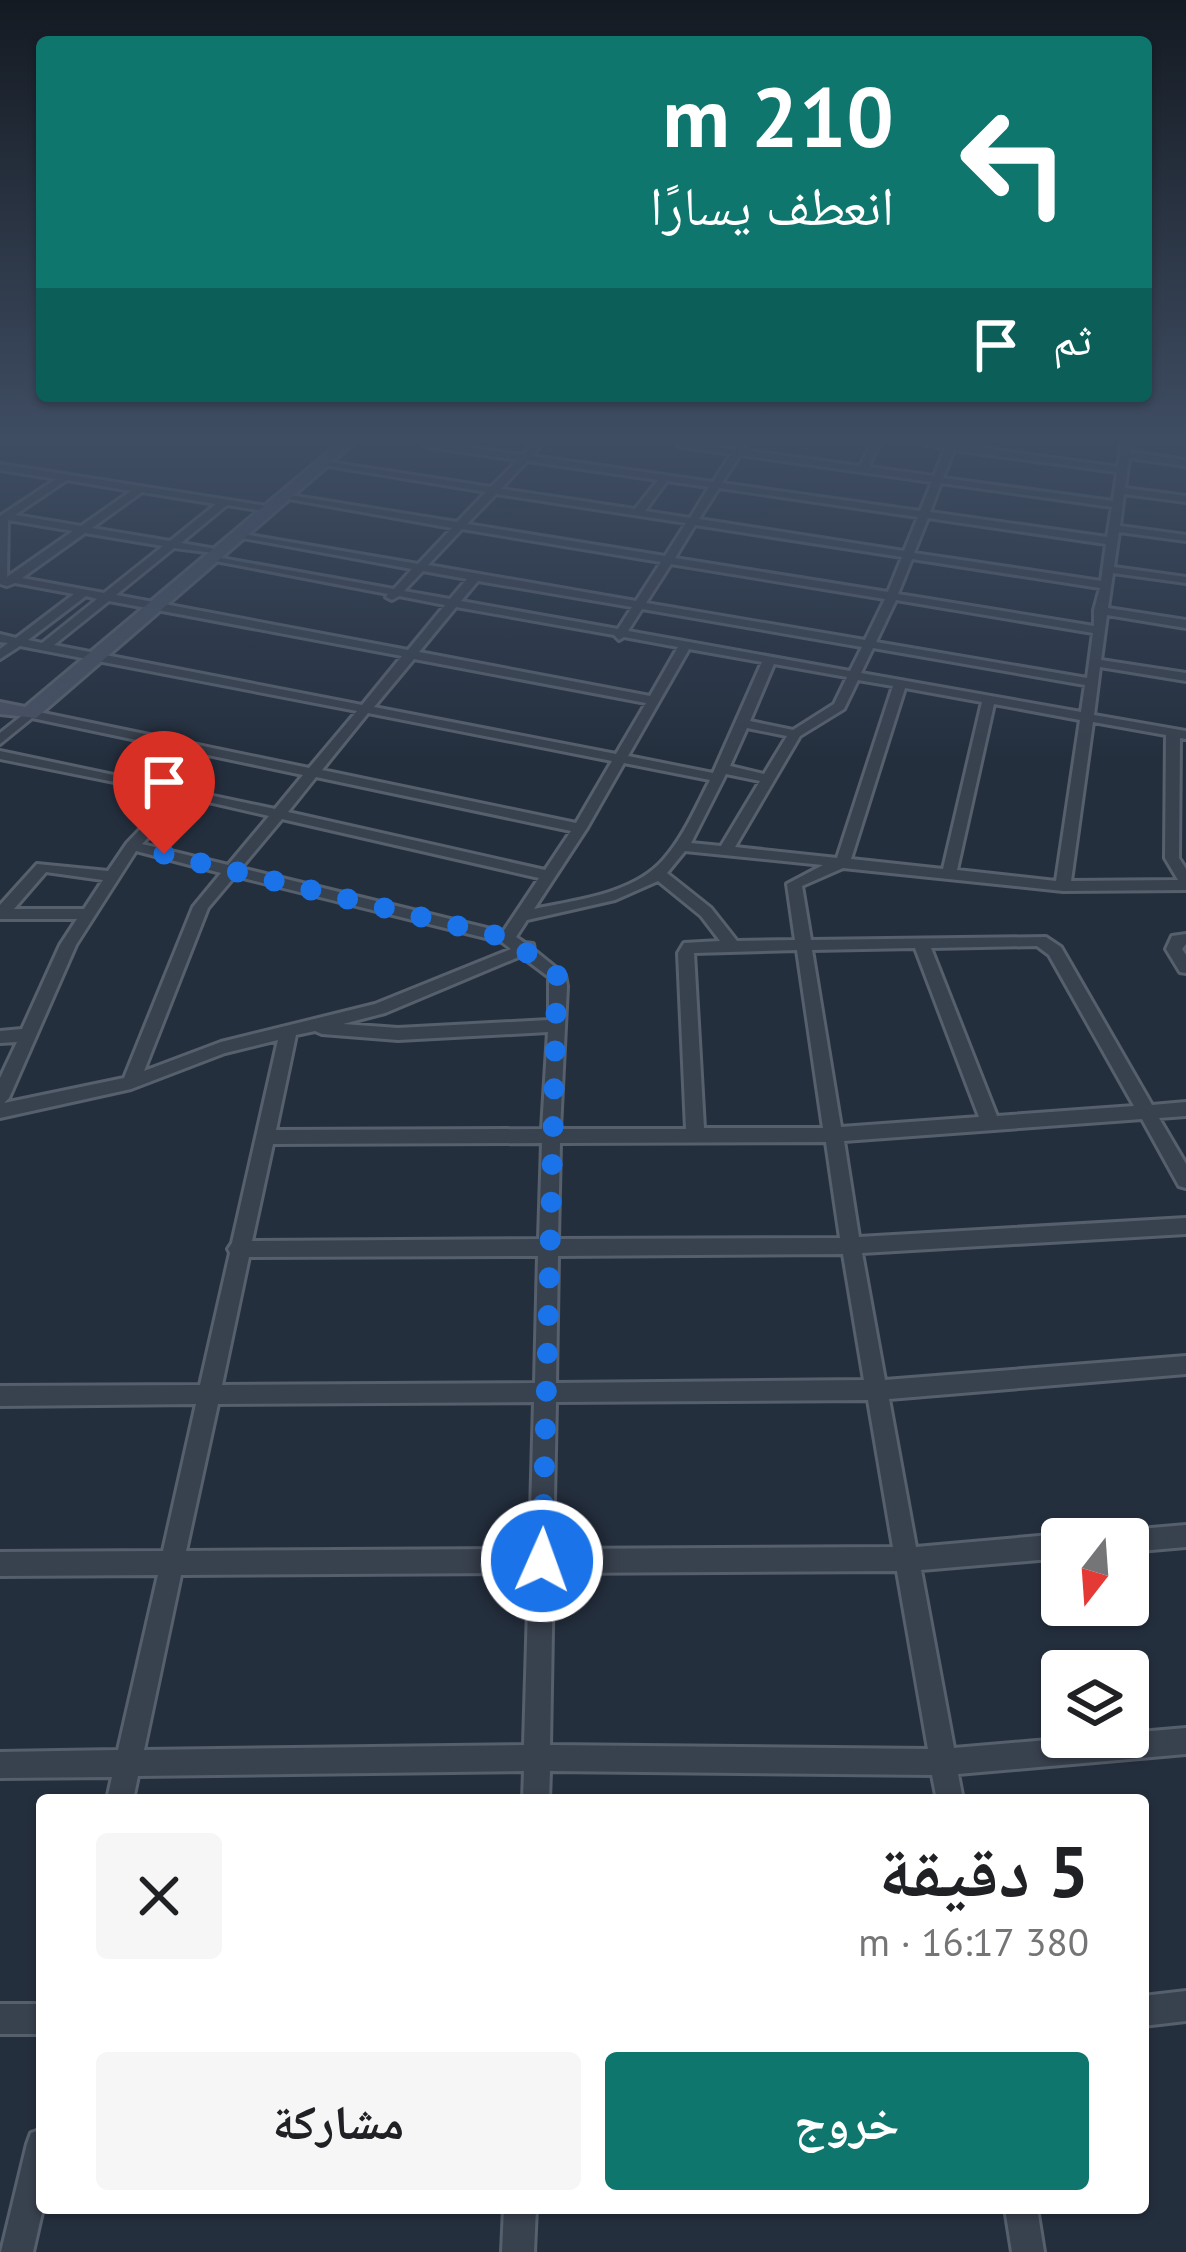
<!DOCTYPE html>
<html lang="ar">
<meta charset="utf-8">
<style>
:root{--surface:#fff;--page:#f6f6f6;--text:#202124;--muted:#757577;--accent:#0f766e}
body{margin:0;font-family:"PT Sans","Noto Naskh Arabic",sans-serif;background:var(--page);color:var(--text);direction:rtl;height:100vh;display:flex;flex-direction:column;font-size:45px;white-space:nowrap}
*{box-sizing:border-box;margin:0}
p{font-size:39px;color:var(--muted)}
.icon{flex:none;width:66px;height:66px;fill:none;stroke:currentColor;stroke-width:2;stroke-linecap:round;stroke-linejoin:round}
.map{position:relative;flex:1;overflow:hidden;direction:ltr}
.panel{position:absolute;left:36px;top:1794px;width:1113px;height:420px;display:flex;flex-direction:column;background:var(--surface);border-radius:12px;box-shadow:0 3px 9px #0004;direction:rtl}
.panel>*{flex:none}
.top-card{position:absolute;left:36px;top:36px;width:1116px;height:366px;border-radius:12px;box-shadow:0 3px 9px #0004;direction:rtl;background:#0f766e;color:#fff;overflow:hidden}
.needle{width:78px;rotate:197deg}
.tools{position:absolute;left:1041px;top:1518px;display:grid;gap:24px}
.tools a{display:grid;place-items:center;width:108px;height:108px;border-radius:12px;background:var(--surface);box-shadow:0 3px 9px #0004;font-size:60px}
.pin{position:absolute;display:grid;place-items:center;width:102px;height:102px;color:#fff;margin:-123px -51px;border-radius:50% 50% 50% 0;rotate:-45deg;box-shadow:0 0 12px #0007}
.pin .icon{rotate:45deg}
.me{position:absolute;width:132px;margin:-66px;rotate:2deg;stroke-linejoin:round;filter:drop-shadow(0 0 9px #0008)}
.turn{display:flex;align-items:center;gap:42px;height:252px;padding:0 60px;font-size:54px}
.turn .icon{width:156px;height:156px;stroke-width:2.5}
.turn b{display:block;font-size:84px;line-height:102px}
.then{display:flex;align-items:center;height:114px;padding:0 60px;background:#0003;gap:24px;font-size:45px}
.round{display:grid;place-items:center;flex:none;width:126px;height:126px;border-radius:12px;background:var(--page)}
.overview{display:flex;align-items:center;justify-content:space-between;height:204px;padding:0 60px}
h1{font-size:72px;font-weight:800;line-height:90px}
.cta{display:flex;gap:24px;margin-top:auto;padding:24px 60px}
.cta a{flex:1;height:138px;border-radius:12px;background:var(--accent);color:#fff;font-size:48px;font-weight:800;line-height:138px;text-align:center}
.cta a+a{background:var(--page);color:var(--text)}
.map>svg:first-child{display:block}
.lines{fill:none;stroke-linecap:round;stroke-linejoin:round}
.street-casing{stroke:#565f6c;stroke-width:6}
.secondary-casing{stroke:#565f6c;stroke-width:6}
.street{fill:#38414e;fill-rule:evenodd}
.secondary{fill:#465061;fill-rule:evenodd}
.route{stroke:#1a73e8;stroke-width:21;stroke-dasharray:0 37.8}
</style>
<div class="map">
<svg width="1186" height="2252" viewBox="0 0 1186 2252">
<rect width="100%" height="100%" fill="#242f3e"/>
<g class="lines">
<defs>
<g id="street">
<path d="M 424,444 L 446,444 L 523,455 L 533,444 L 542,444 L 532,456 L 713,482 L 731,454 L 680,447 L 676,444 L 734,449 L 738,444 L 746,444 L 743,450 L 860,466 L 871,444 L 879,444 L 869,467 L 934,476 L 945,449 L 926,444 L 953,444 L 1118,467 L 1121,444 L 1130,444 L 1130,452 L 1186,460 L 1186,466 L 1129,458 L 1125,488 L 1186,496 L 1186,502 L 1124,494 L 1120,526 L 1186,535 L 1186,541 L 1119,532 L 1114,567 L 1186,577 L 1186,583 L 1113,573 L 1108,608 L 1186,620 L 1186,628 L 1107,615 L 1101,660 L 1186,673 L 1186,681 L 1100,667 L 1094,715 L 1186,731 L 1186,739 L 1180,738 L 1179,858 L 1186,869 L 1186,890 L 1063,891 L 843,868 L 802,886 L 811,940 L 1046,937 L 1061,947 L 1152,1105 L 1186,1102 L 1186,1116 L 1159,1118 L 1186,1164 L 1186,1188 L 1179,1186 L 1142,1119 L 844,1141 L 859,1237 L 1186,1218 L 1186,1234 L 862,1253 L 885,1380 L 1186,1356 L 1186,1374 L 889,1399 L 916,1547 L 1062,1534 L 1071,1539 L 1062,1539 L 1062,1558 L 921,1570 L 954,1748 L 1083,1737 L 1128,1737 L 1128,1733 L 1186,1728 L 1186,1754 L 958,1774 L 963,1800 L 937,1800 L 932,1775 L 550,1771 L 549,1800 L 523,1800 L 524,1771 L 138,1776 L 133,1800 L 107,1800 L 112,1777 L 0,1778 L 0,1752 L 118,1750 L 158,1575 L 0,1576 L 0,1552 L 163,1551 L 196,1404 L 0,1406 L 0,1386 L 200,1385 L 230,1253 L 228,1249 L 232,1243 L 278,1040 L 225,1053 L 131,1089 L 0,1118 L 0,1078 L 17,1042 L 0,1043 L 0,1031 L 22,1029 L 60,945 L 77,919 L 0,919 L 0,905 L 37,864 L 108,871 L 127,843 L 174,794 L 0,759 L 0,751 L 275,809 L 303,775 L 32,718 L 0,744 L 0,733 L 29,710 L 309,768 L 357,711 L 20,646 L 0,659 L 0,649 L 8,643 L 0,642 L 0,634 L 16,638 L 74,594 L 15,583 L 7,586 L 0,584 L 0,516 L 56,479 L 0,470 L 0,464 L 273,507 L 273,511 L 269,512 L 227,505 L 181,543 L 222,550 L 222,554 L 174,548 L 116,595 L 408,650 L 445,605 L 399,596 L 392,600 L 386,597 L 388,594 L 205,559 L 210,556 L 394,589 L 412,569 L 232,536 L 237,533 L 418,564 L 452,528 L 278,497 L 283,494 L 457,522 L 486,492 L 317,464 L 322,461 L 491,487 L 518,460 L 428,447 ZM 954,450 L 1117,472 L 1113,501 L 943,478 ZM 740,455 L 932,482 L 920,511 L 722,483 ZM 527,461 L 658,480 L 635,509 L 501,489 ZM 67,480 L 131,491 L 81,526 L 15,515 ZM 667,481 L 709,487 L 690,518 L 645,511 ZM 941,483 L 1112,507 L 1107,537 L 930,512 ZM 719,488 L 918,517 L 904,551 L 699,519 ZM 142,492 L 216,504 L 170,541 L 92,528 ZM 496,494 L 686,523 L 665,556 L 467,524 ZM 928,518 L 1106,544 L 1101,581 L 914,553 ZM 8,520 L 73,531 L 7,577 ZM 695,525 L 902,557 L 888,592 L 675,558 ZM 462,529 L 661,562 L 636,601 L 428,565 ZM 85,533 L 163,546 L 104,593 L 22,578 ZM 912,559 L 1100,588 L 1094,610 L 1094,626 L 898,594 ZM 671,564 L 885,599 L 865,640 L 646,603 ZM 423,571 L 467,579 L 450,599 L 404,591 ZM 478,581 L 632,607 L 618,629 L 461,601 ZM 86,596 L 97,599 L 42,643 L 28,640 ZM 896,600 L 1093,633 L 1087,678 L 876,642 ZM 109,601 L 402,656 L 362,705 L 54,645 ZM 456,607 L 614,635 L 619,640 L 624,637 L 678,647 L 650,696 L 419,652 ZM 642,609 L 862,647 L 850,671 L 628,631 ZM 873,648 L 1085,685 L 1081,712 L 861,673 ZM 689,649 L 762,662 L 713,773 L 628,756 ZM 414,659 L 646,703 L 616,754 L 374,707 ZM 774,664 L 847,677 L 834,704 L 793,730 L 750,721 ZM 858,680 L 893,686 L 837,858 L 735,847 L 800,736 L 844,709 ZM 905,688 L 982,702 L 943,869 L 851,859 ZM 994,704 L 1080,720 L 1056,881 L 957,870 ZM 368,713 L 612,761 L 576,823 L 322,770 ZM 1093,722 L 1166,735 L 1165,858 L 1178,880 L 1071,881 ZM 747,728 L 787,736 L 764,774 L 730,766 ZM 624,763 L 710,780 C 696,807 683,838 663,860 C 633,894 576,900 534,909 L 587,828 ZM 726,774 L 760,781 L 721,846 L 691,843 ZM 316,777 L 571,831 L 545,870 L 288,812 ZM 187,797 L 269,816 L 228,865 L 142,844 ZM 282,819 L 539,878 L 503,932 L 241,868 ZM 136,851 L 221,873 L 193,907 L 124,1078 L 4,1103 L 9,1098 L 76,945 ZM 685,851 L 823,865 L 787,884 L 795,940 L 737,941 L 711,908 L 667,873 ZM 46,872 L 103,880 L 84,909 L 14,909 ZM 235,876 L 502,942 L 511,949 L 375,1004 L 221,1042 L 144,1071 L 208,908 ZM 658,881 L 701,916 L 720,941 L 684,943 L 678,953 L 686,1129 L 560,1129 L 567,986 L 565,975 L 534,950 L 533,944 L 525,943 L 516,937 L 527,920 L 615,900 ZM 1037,946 L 1049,955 L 1134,1106 L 997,1116 L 931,948 ZM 915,948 L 979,1117 L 841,1127 L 812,950 ZM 797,950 L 823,1128 L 704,1128 L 694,953 ZM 521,956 L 549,977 L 549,1020 L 398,1028 L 343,1024 L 385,1013 ZM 315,1031 L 322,1034 L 398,1040 L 548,1032 L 542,1129 L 276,1130 L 296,1035 ZM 826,1142 L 840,1238 L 558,1239 L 560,1143 ZM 542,1143 L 539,1239 L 252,1241 L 273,1144 ZM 843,1254 L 864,1380 L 556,1383 L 558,1256 ZM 538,1256 L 535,1383 L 222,1385 L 249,1257 ZM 868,1400 L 893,1547 L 553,1549 L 556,1402 ZM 534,1402 L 530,1549 L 186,1551 L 218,1404 ZM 897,1571 L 928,1749 L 550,1745 L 553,1573 ZM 529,1573 L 524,1745 L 144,1750 L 181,1575 Z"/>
<polygon points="1186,934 1186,944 1182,949 1186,955 1186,973 1180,972 1166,949 1172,936"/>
<polygon points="1186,1525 1186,1547 1128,1552 1128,1539 1117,1539 1120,1533 1128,1530"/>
<polygon points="1186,1991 1186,2021 1143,2026 1143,1996"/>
<rect x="0" y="2004" width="42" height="30"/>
<polygon points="42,2129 43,2208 33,2252 1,2252 27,2144 31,2133"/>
<polygon points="504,2208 536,2208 534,2252 502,2252"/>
<polygon points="1005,2208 1037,2208 1044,2252 1012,2252"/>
</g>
<polygon id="secondary" points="338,444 353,444 36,718 0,714 0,702 25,707"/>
</defs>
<use href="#street" class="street-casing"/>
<use href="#secondary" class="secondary-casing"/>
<use href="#street" class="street"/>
<use href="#secondary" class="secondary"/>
</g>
<linearGradient id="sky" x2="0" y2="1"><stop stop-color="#141a22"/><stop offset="0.58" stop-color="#3f4d63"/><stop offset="1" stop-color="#3f4d63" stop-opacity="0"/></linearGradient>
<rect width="1186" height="759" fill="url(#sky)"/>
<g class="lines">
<polyline class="route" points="164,854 507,938 557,975 542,1561"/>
</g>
</svg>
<div class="tools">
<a><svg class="needle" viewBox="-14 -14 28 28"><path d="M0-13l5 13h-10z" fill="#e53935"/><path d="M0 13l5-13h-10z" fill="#757577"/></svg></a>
<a><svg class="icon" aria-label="layers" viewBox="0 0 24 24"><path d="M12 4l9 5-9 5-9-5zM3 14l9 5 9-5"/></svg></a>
</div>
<div class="pin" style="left:164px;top:854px;background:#d93025"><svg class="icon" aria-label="arrive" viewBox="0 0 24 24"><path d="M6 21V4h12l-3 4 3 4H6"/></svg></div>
<svg class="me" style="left:542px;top:1561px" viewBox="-20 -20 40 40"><circle r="17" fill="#1a73e8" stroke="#fff" stroke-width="3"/><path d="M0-11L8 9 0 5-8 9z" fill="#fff"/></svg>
<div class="top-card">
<div class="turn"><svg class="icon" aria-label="left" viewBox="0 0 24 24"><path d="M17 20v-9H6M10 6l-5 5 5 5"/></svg><div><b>210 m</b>انعطف يسارًا</div></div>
<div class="then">ثم<svg class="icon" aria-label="arrive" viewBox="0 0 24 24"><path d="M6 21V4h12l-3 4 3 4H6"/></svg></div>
</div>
<section class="panel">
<div class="overview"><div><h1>5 دقيقة</h1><p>380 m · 16:17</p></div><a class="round"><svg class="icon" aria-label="close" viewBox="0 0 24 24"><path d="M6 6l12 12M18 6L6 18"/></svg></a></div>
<div class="cta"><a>خروج</a><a>مشاركة</a></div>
</section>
</div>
